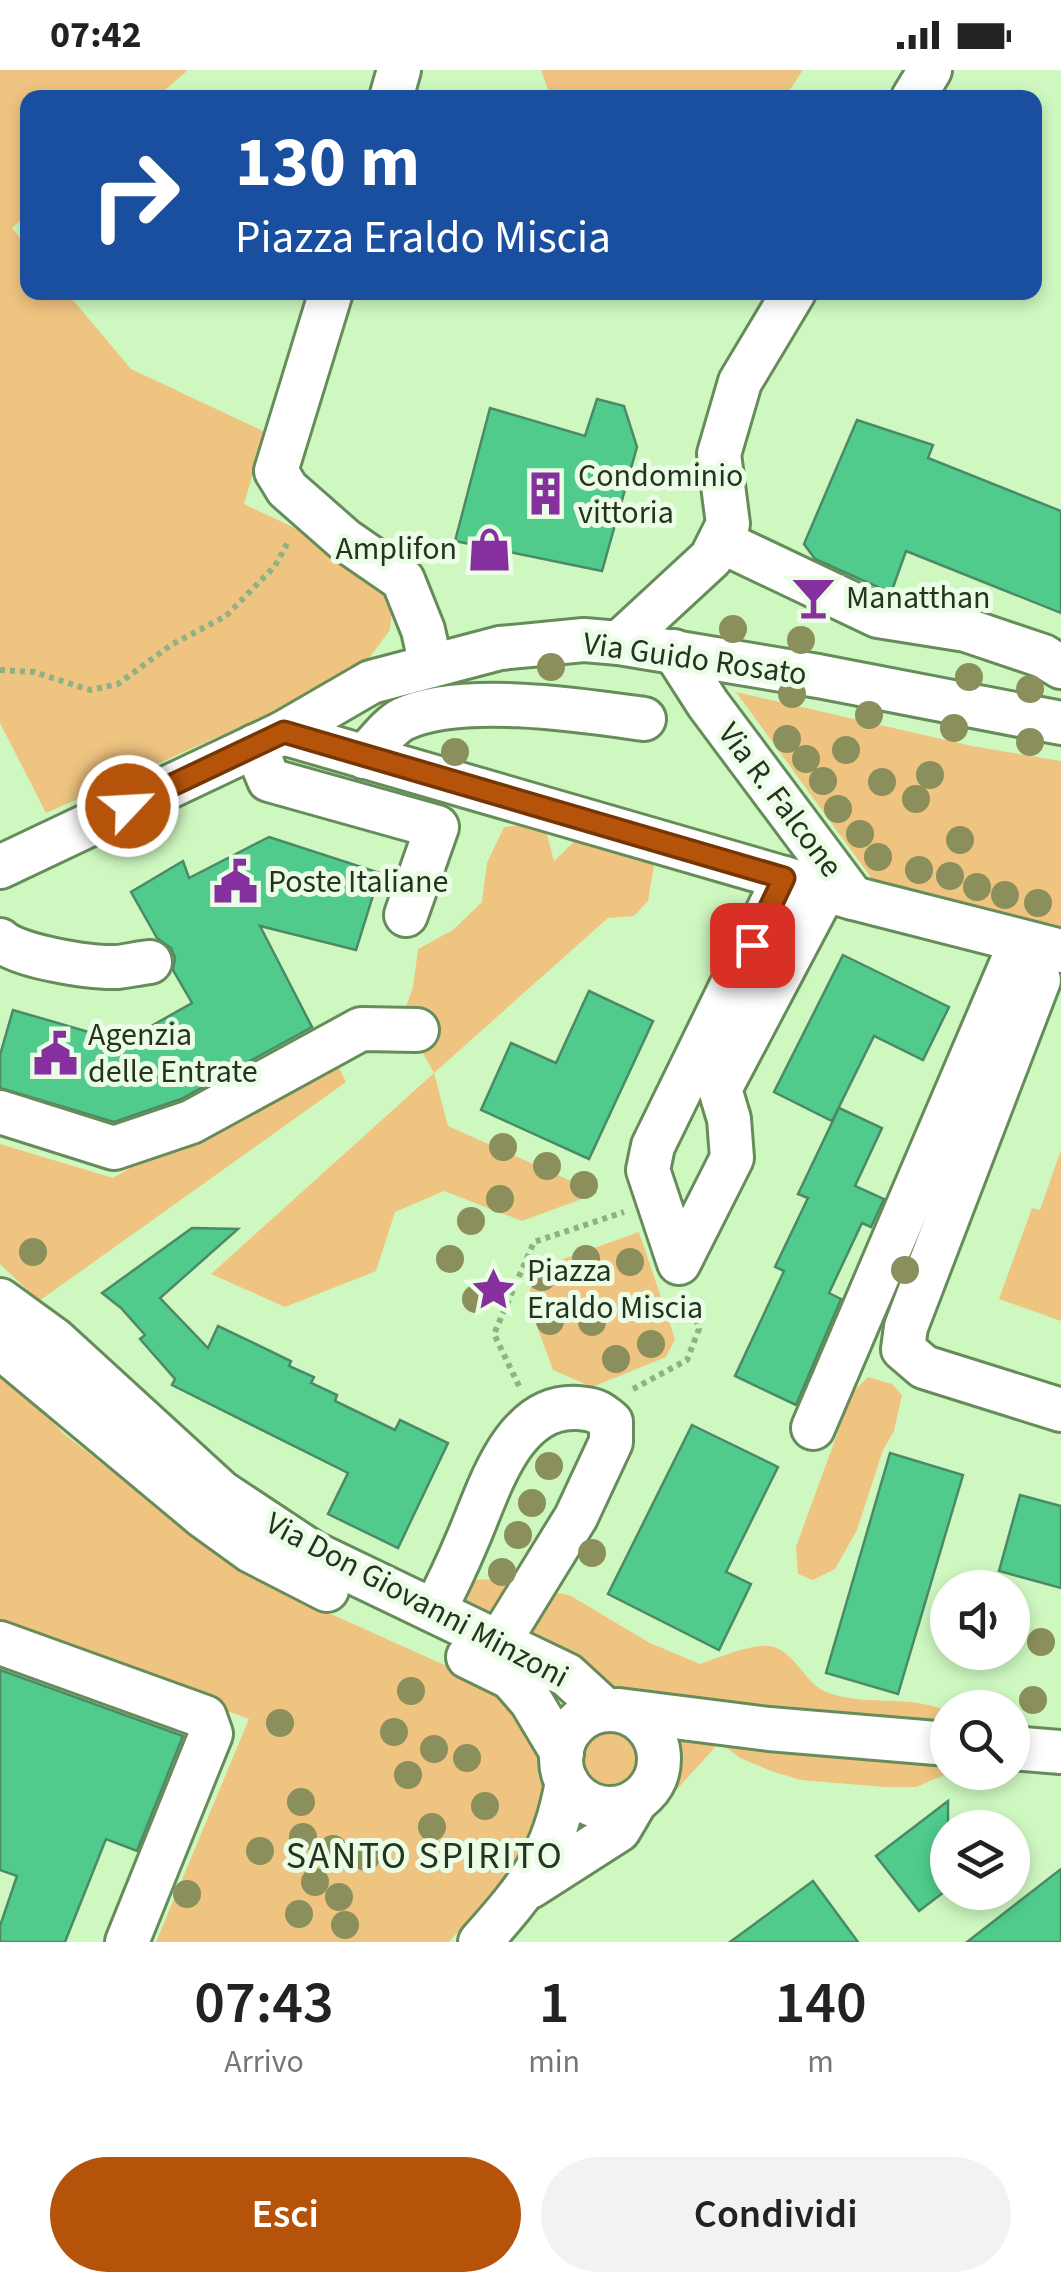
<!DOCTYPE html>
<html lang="it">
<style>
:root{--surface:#fff;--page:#f2f2f2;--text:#222;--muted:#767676;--accent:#b45309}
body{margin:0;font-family:"Source Sans 3",sans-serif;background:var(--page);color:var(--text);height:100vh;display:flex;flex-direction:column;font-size:38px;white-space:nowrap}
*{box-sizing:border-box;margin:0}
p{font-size:32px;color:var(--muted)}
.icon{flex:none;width:55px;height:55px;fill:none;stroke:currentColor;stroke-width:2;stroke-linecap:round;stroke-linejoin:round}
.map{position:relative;height:1872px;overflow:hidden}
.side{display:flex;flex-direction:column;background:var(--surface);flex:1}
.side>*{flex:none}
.guide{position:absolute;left:20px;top:20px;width:1022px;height:210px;border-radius:20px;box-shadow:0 5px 15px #0003;background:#1a4fa0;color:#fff;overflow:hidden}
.tools{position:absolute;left:930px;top:1500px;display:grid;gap:20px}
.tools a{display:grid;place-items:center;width:100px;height:100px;border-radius:50%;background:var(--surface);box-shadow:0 5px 15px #0003;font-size:50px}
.pin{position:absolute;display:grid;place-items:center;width:85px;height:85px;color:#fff;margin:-42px;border-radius:20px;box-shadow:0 5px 15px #0006}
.me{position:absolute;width:110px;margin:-55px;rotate:65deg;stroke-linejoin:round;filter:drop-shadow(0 0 8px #0008)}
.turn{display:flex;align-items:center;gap:35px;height:210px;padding:0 50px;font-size:45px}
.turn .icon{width:130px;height:130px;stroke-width:2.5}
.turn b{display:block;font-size:70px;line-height:85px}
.eta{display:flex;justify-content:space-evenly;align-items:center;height:170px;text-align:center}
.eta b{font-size:60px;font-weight:600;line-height:70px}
.cta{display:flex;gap:20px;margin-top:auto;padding:20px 50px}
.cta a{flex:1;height:115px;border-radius:60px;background:var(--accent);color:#fff;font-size:40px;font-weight:600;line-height:115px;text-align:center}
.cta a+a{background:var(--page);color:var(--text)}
.status{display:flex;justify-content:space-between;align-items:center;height:70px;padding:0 50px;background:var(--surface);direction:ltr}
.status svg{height:28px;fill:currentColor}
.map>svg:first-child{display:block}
.green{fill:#efc481}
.building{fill:#50cb8c;stroke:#4b8a67;stroke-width:2.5}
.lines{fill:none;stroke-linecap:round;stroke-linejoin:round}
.minor-casing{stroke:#668c59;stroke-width:48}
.path{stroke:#90b185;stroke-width:6;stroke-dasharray:5 5;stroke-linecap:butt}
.minor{stroke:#fff;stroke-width:42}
.tree{fill:#8a8f5c}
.route-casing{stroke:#753606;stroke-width:25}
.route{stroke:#b45309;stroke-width:18}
.labels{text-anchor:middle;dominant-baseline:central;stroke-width:10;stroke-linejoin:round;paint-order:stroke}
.poi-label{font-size:32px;fill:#24341e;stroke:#ecfde7;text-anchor:start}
.street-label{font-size:32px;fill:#24341e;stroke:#ecfde7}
.quarter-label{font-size:38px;letter-spacing:2.5px;fill:#24341e;stroke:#ecfde7}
</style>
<div class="status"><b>07:42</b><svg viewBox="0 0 49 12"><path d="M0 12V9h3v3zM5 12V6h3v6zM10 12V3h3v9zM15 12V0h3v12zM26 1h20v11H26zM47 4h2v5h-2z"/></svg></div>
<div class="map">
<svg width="1061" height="1872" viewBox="0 0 1061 1872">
<rect width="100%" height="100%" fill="#cef8c0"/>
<g class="green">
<polygon points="0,0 188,0 157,27 28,28 27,144 12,158 27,176 28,222 67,223 131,299 265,362 244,434 348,483 393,528 390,560 361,599 236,659 46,743 0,653"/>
<polygon points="541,0 803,0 785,27 551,28"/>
<polygon points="736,622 972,676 1061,691 1061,861 875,813"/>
<polygon points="544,753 554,791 581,765 655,790 648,831 634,846 608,848 434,1003 448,1056 598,1123 522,1151 444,1121 395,1142 376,1201 285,1237 211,1204 434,1003 418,974 400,954 413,917 418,879 453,860 482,832 487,793 504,757"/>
<polygon points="334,988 346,1012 39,1231 0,1194 0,1074 113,1108 184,1066"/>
<polygon points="1061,1080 1061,1251 999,1229 1032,1138 1040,1140"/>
<polygon points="639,1162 675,1269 666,1287 592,1317 553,1300 532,1243 530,1219 541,1197"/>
<polygon points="0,1298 63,1363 194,1465 282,1522 489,1615 536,1657 552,1706 522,1790 449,1872 156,1872 249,1649 0,1559"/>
<polygon points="868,1307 892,1314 902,1325 894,1361 883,1380 857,1460 835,1499 813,1510 798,1504 796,1477 852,1323"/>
<path d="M 500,1509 L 571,1526 L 650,1573 L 700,1594 C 718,1588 757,1571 774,1577 C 797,1585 805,1613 826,1622 C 865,1637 909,1624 947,1641 L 949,1703 L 916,1717 L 884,1717 L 801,1710 L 771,1701 L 740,1688 L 708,1663 L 609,1633 L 436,1534 L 472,1510 Z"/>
<circle cx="610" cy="1688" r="26"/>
<path d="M 668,1666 L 717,1675 L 640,1760 C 661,1729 678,1704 668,1666 Z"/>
</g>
<g class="building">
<polygon points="597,329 624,336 637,377 602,501 455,471 490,338 585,366"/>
<polygon points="857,350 933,375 928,388 1061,441 1061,543 906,481 891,523 815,489 804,474"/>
<polygon points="269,767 380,803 356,880 260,856 312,957 181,1029 114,1052 0,1018 0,985 13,940 123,972 192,933 173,900 175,888 171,878 157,868 131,822 183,791 189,808"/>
<polygon points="843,885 949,937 923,990 874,966 832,1051 774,1022"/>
<polygon points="589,921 653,951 589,1089 481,1040 511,973 556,993"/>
<polygon points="839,1038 882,1058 855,1116 884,1129 871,1157 862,1153 829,1223 841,1229 796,1335 735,1306 784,1201 775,1197 808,1128 798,1124"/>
<polygon points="192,1158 238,1159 160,1228 208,1278 218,1256 291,1291 289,1296 314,1307 311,1313 337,1325 335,1331 395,1360 400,1350 448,1373 398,1478 328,1444 348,1403 172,1315 175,1309 140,1269 145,1265 121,1238 102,1223"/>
<polygon points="692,1355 778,1397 726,1502 751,1514 719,1580 608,1524"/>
<polygon points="890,1383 963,1405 898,1624 826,1603"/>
<polygon points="1020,1425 1061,1436 1061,1518 999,1501"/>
<polygon points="0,1600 183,1666 137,1781 106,1769 65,1872 0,1872 0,1856 17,1806 0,1800"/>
<polygon points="948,1731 948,1819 919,1841 876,1786"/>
<polygon points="1061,1799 1061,1872 967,1872"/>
<polygon points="813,1811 858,1872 730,1872"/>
</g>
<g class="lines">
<defs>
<g id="minor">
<polyline points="391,28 399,0"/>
<polyline points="913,28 930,0"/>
<polyline points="331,222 276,401 287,419 345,470 403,510 423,560 431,596"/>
<polyline points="720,471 878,546 966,560 1043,586 1061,597"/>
<polyline points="619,573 711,488 728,454 719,384 740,312 794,222"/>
<polyline points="674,581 708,634 853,828"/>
<polyline points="283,663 853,828 1061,881"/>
<polyline points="255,676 269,710 437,757 406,845"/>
<path d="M 364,687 C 375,676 389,656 403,649 C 461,622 581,640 644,649"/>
<polyline points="0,797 283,663 371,612 500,578 584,570 619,573 818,606 1061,653"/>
<polyline points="784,808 653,1076 648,1100 679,1193 732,1088 729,1049 720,1019 825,820"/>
<path d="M 0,870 C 18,887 92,898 117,897 C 128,896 139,893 150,892"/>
<polyline points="1039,910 906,1257 903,1279 924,1297 1061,1340"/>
<polyline points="0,1042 114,1078 191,1052 361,959 417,960"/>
<polyline points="0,1230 55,1270 221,1422 313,1483 567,1605 604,1639"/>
<polyline points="0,1277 204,1447 251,1481 327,1520"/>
<polyline points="813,1358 1021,871"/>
<path d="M 434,1541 C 446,1518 457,1495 467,1471 C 488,1424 511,1334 577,1338 C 593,1339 599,1341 611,1352 L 611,1372 L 576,1447 L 499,1572"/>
<polyline points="0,1573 205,1647 211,1664 127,1872"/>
<polyline points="468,1587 511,1608 531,1631 562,1683"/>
<polyline points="619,1640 769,1659 948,1674"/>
<circle cx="610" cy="1689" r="49"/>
<polyline points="1012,1678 1061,1682"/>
<polyline points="530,1817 619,1760 636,1731"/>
<path d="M 480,1872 C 529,1817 554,1786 567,1712"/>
</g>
</defs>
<use href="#minor" class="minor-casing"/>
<g class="path">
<polyline points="0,600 34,602 90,620 118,614 171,575 226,546 275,496 289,470"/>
<polyline points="519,1316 494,1264 534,1172 624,1142"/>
<polyline points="633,1319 687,1290 699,1259 689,1227"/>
</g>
<use href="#minor" class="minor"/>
</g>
<g class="tree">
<circle cx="733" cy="559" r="14"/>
<circle cx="801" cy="570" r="14"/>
<circle cx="551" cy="597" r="14"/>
<circle cx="969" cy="607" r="14"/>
<circle cx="1030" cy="619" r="14"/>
<circle cx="792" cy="624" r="14"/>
<circle cx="869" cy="645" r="14"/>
<circle cx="954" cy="658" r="14"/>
<circle cx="787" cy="669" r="14"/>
<circle cx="1030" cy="672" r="14"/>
<circle cx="846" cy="680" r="14"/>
<circle cx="455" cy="682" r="14"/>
<circle cx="806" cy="689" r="14"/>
<circle cx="930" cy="705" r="14"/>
<circle cx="823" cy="711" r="14"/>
<circle cx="882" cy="712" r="14"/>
<circle cx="916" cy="729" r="14"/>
<circle cx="838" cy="739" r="14"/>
<circle cx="860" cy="764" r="14"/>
<circle cx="960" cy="770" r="14"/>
<circle cx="878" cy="787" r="14"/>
<circle cx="919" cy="800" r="14"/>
<circle cx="950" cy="806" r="14"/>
<circle cx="977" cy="817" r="14"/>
<circle cx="1005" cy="825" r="14"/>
<circle cx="1038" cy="833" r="14"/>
<circle cx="503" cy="1077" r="14"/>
<circle cx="547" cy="1096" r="14"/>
<circle cx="584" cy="1115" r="14"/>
<circle cx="500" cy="1129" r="14"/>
<circle cx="471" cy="1151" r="14"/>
<circle cx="33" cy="1182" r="14"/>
<circle cx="450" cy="1189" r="14"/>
<circle cx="586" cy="1189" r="14"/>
<circle cx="630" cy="1192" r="14"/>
<circle cx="905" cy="1200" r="14"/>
<circle cx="542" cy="1207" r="14"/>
<circle cx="476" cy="1229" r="14"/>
<circle cx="640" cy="1238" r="14"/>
<circle cx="550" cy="1251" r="14"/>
<circle cx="592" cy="1252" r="14"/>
<circle cx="651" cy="1274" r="14"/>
<circle cx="616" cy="1289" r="14"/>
<circle cx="549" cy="1396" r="14"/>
<circle cx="532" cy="1433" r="14"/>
<circle cx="518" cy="1465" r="14"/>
<circle cx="592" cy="1483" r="14"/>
<circle cx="502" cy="1502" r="14"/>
<circle cx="1041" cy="1572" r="14"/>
<circle cx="411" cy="1621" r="14"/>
<circle cx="1033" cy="1630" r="14"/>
<circle cx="280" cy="1653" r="14"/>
<circle cx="394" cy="1662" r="14"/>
<circle cx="434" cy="1679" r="14"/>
<circle cx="467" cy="1688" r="14"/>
<circle cx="408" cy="1705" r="14"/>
<circle cx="301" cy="1732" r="14"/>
<circle cx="485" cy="1736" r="14"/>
<circle cx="432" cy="1757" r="14"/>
<circle cx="303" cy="1767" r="14"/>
<circle cx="333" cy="1779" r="14"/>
<circle cx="260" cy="1781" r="14"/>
<circle cx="366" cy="1787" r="14"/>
<circle cx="315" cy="1812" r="14"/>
<circle cx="187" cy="1824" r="14"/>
<circle cx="339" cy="1827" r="14"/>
<circle cx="299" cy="1844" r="14"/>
<circle cx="345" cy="1855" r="14"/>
</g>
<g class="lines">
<defs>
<polyline id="route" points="128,736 284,662 784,808 752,875"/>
</defs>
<use href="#route" class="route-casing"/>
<use href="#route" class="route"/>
</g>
<defs>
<symbol id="building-bare" viewBox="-9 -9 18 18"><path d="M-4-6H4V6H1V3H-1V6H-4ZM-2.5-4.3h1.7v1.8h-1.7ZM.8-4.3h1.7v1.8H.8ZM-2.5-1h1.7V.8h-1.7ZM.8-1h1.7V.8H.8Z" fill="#85309e" stroke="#ecfde7" stroke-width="2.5" paint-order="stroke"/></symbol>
<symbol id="shop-bare" viewBox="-9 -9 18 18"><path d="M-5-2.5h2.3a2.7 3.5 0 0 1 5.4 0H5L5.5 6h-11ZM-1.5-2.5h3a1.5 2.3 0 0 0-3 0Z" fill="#85309e" stroke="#ecfde7" stroke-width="2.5" paint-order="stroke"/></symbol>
<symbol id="bar-bare" viewBox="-9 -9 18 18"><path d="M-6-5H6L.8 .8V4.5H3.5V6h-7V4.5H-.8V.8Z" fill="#85309e" stroke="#ecfde7" stroke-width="2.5" paint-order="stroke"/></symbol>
<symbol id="civic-bare" viewBox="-9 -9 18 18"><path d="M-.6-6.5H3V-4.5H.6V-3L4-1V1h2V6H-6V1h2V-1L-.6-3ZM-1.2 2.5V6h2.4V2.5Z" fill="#85309e" stroke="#ecfde7" stroke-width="2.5" paint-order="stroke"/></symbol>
<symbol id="sight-bare" viewBox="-9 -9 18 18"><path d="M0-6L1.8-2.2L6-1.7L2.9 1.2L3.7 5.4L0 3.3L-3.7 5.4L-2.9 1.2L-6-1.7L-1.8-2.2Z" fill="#85309e" stroke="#ecfde7" stroke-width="2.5" paint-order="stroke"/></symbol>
</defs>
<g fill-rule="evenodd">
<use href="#building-bare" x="514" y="392" width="63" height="63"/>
<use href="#shop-bare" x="458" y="448" width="63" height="63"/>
<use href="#bar-bare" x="782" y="496" width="63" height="63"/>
<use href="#civic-bare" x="204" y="780" width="63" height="63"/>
<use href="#civic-bare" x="24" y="952" width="63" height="63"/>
<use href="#sight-bare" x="462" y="1188" width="63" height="63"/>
</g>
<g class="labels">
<g class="poi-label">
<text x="578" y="406">Condominio<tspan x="578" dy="37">vittoria</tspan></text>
<text x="457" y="479" text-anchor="end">Amplifon</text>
<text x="846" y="528">Manatthan</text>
<text x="268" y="812">Poste Italiane</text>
<text x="88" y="965">Agenzia<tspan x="88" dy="37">delle Entrate</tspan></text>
<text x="527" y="1201">Piazza<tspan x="527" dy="37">Eraldo Miscia</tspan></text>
</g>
<g class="street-label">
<text transform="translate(695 589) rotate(8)">Via Guido Rosato</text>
<text transform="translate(780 730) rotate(53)">Via R. Falcone</text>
<text transform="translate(417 1530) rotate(28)">Via Don Giovanni Minzoni</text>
</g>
<g class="quarter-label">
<text x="425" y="1786">SANTO SPIRITO</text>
</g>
</g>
</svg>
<div class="tools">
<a><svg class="icon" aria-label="sound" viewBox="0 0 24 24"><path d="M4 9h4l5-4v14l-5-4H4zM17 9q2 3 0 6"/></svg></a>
<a><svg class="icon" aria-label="search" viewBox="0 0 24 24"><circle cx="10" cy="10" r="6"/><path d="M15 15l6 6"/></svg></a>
<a><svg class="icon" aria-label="layers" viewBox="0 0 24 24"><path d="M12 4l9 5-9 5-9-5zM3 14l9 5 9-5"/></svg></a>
</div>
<div class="pin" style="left:752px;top:875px;background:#d93025"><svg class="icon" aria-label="arrive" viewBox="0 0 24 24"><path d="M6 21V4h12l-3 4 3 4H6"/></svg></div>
<svg class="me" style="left:128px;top:736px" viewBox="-20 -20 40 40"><circle r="17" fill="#b45309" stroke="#fff" stroke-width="3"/><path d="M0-11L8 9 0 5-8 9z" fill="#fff"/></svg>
<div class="guide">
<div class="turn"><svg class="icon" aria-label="right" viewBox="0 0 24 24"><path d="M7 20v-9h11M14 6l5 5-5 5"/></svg><div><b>130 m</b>Piazza Eraldo Miscia</div></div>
</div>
</div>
<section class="side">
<div class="eta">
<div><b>07:43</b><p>Arrivo</p></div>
<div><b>1</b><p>min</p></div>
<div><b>140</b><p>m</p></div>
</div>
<div class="cta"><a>Esci</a><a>Condividi</a></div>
</section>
